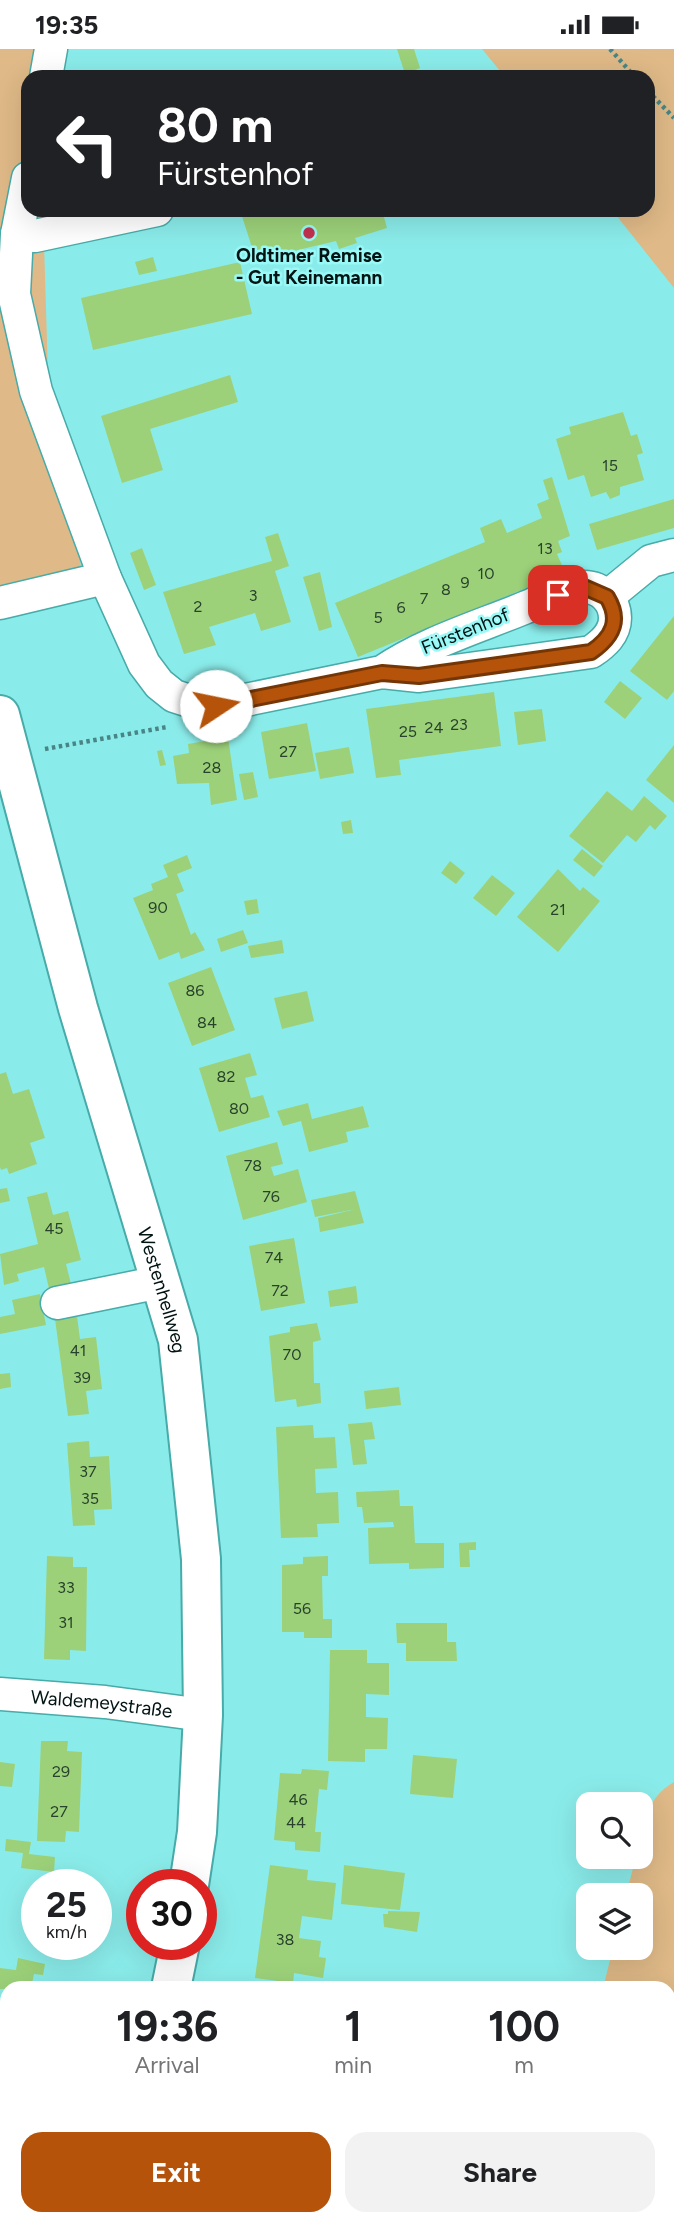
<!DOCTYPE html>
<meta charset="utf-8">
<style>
:root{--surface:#fff;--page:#f2f2f2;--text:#202124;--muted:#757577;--accent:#b45309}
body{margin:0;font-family:Figtree,sans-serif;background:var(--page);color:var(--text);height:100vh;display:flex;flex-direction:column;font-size:26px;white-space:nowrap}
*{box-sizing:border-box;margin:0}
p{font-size:23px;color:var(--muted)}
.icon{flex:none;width:38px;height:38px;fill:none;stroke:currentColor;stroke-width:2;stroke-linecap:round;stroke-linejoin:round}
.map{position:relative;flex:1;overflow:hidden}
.panel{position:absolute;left:0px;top:1932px;width:676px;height:245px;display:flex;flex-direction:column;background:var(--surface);border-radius:21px 21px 0 0;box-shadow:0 7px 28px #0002}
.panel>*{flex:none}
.top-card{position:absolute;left:21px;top:21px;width:634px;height:147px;border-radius:21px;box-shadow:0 7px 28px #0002;background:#202124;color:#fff;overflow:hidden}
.tools{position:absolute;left:576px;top:1743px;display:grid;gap:14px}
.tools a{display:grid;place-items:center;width:77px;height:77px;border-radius:14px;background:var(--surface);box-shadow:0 7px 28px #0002;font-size:35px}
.speed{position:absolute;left:21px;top:1820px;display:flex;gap:14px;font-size:35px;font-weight:700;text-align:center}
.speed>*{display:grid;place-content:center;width:91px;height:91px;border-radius:50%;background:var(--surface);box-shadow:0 7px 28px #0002;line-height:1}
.speed small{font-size:18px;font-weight:400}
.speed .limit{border:10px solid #d22;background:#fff;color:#111}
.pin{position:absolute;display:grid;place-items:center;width:60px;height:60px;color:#fff;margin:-30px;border-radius:14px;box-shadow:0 4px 10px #0006}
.me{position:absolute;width:77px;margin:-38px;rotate:79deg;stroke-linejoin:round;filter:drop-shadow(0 0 5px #0008)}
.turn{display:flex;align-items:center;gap:24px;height:147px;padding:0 21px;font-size:32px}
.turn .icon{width:91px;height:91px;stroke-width:2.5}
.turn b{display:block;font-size:49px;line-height:60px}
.eta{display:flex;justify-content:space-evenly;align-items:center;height:119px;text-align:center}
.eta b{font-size:42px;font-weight:700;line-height:49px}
.action{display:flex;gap:14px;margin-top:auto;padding:14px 21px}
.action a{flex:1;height:80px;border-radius:21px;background:var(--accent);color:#fff;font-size:28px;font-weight:700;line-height:80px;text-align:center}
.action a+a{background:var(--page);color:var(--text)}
.status{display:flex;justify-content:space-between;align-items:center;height:49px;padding:0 35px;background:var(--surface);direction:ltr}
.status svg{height:19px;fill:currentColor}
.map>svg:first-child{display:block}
.green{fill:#dfb987}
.building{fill:#9cd179}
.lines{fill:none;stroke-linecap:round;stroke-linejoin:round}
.minor-casing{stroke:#47aba9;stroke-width:35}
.major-casing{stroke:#47aba9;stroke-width:42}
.path{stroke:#498584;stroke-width:4.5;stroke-dasharray:3.5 3.5;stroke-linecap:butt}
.minor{stroke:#fff;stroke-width:32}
.major{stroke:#fff;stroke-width:38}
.route-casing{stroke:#753606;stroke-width:18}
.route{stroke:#b45309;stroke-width:12}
.poi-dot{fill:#c2324f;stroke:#98f9f7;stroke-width:2.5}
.labels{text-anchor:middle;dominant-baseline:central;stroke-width:5;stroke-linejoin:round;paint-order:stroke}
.number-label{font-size:16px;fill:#28422c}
.poi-label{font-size:19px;font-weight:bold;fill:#011313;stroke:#98f9f7}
.street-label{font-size:19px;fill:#011313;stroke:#98f9f7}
</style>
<div class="status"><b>19:35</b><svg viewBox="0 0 49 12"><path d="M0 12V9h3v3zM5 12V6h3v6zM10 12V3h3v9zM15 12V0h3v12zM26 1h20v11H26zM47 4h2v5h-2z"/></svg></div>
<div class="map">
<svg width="674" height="2177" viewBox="0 0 674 2177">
<rect width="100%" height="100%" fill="#8aecea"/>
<g class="green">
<polygon points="0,0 63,0 59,28 28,28 28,161 43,161 48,326 83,529 0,551"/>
<polygon points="482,0 674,0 674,239 612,161 648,161 648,28 505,28"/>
<path d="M 674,1733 L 674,2177 L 643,2177 L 642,2170 L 668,2170 L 668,1939 L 603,1939 L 613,1899 L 640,1899 L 640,1846 L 626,1846 L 636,1808 L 640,1808 C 640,1778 646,1749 674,1733 Z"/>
</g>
<g class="building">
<polygon points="397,0 414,0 420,19 405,25"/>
<polygon points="247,23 249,28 232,28 232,27"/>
<polygon points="240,161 382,161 387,179 355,189 357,194 339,200 336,192 256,211"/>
<polygon points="153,208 157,222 139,226 135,213"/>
<polygon points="240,213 252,265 93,301 81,249"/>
<polygon points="230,326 238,353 150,380 163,421 122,434 101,367"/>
<polygon points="623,363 631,387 637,385 643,404 637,406 644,431 620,438 620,446 610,450 606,443 591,448 584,426 568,431 556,390 571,385 569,378"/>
<polygon points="552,428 570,487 558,492 562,503 557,505 565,523 358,608 335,554 485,493 480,479 501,470 507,484 542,469 537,455 549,450 543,431"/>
<polygon points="674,450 674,479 597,501 589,475"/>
<polygon points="278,484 289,517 275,522 291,573 261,582 255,564 209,578 216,596 184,605 163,543 272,512 265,488"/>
<polygon points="142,499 156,536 144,541 130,504"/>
<polygon points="320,523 332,578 319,582 303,528"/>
<polygon points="674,567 674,642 667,651 630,622"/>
<polygon points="620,632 642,649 625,670 604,653"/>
<polygon points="494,643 501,697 399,711 401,726 376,729 366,660"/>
<polygon points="542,660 546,692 518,696 514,663"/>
<polygon points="307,674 316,722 269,730 261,683"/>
<polygon points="228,688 237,751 211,756 209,734 177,735 173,707 189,704 188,695"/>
<polygon points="674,696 674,754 646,731"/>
<polygon points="349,698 354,724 320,730 315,704"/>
<polygon points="162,701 166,716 160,717 157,702"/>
<polygon points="253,723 258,748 244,751 239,725"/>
<polygon points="607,742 632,762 644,747 667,767 655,781 650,776 636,793 627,786 603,814 569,787"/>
<polygon points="351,771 353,784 343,785 341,773"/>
<polygon points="582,800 603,817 594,828 573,811"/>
<polygon points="187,806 192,819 177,825 184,842 176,845 191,886 195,883 205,901 181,910 179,903 159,911 133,849 153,841 151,835 168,828 163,816"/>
<polygon points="450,812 465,824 456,835 441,824"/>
<polygon points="558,820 580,842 583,838 600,852 558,903 517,868"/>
<polygon points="492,826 515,844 496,867 473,849"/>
<polygon points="257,850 259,864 247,866 244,852"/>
<polygon points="243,881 248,894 221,903 217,890"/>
<polygon points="282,891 284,904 251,909 248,897"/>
<polygon points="211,918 235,981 192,997 168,934"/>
<polygon points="307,942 314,972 282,980 274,949"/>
<polygon points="250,1004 257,1026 245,1029 251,1049 263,1046 270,1068 219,1083 199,1019"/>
<polygon points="6,1023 13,1045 29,1040 45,1089 30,1094 37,1115 9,1125 7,1119 1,1121 0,1118 0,1025"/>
<polygon points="308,1054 312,1070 363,1057 369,1078 346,1083 348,1093 309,1103 301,1072 283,1077 277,1062"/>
<polygon points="277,1093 283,1115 271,1118 274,1127 298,1120 307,1153 243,1171 226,1107"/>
<polygon points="7,1139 10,1152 0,1154 0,1140"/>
<polygon points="355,1142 364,1174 320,1183 318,1169 356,1160 315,1168 311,1151"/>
<polygon points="47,1143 53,1166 68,1162 81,1211 66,1215 72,1239 50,1244 44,1218 17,1225 19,1232 4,1236 0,1205 38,1195 27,1148"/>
<polygon points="294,1189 305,1254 261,1262 249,1197"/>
<polygon points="356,1237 358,1254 330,1258 328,1242"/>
<polygon points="40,1245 46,1276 0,1285 0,1268 15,1265 12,1251"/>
<polygon points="77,1267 80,1290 96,1288 102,1340 86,1342 89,1365 68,1367 55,1270"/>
<polygon points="317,1274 321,1291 313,1293 314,1334 320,1334 321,1354 297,1358 296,1350 275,1353 269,1287 290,1283 290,1278"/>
<polygon points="10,1324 11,1338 0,1340 0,1325"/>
<polygon points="399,1338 401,1356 366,1360 364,1342"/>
<polygon points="372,1373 375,1390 364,1391 367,1415 353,1416 348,1375"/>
<polygon points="313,1376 314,1389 335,1388 337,1419 315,1420 316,1444 338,1443 339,1474 317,1475 318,1488 281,1489 276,1378"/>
<polygon points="89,1392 90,1408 109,1407 112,1460 94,1461 95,1476 73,1477 67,1394"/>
<polygon points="399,1441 400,1457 413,1457 415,1494 444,1494 444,1519 409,1520 409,1514 369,1515 368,1479 394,1478 393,1473 364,1474 362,1458 357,1458 356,1443"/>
<polygon points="476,1493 476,1501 469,1501 470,1518 460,1518 459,1494"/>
<polygon points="47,1507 73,1508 73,1518 87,1518 86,1602 70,1601 70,1611 44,1610"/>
<polygon points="328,1507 328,1527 322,1527 323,1570 332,1570 332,1589 304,1589 304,1583 282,1583 282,1516 303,1515 303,1508"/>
<polygon points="396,1574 447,1574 447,1593 456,1593 457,1612 406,1612 406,1594 397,1594"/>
<polygon points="330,1601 367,1601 367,1614 389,1614 389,1646 366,1645 366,1668 388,1669 387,1700 365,1700 365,1713 328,1712"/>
<polygon points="41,1692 68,1692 67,1702 82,1703 79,1783 66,1782 65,1793 37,1792"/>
<polygon points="413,1706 457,1710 453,1749 410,1745"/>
<polygon points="0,1713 15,1715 12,1738 0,1737"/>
<polygon points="302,1720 329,1722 327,1741 319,1740 315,1783 321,1783 320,1803 295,1801 295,1793 274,1791 280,1724 301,1725"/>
<polygon points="6,1790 31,1793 29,1805 55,1808 54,1823 21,1819 23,1804 5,1802"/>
<polygon points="270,1816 308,1821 307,1831 336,1834 332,1871 302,1867 299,1889 321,1892 319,1908 326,1909 323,1929 294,1924 293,1934 255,1929"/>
<polygon points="344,1816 405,1824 400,1861 341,1855"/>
<polygon points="62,1822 84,1825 82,1836 60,1836"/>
<polygon points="29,1862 37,1863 37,1889 25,1886"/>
<polygon points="388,1862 420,1863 417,1883 384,1878 383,1865 388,1865"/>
<polygon points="49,1895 72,1895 70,1909 48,1906"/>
<polygon points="18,1909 45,1915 43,1926 34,1925 31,1939 0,1940 0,1919 16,1921"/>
<polygon points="334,1934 358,1937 357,1939 333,1939"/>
<polygon points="0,2026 7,2027 6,2061 0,2060"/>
<polygon points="6,2134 7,2134 7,2166 0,2165 0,2139 4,2140"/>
<polygon points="204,2170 259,2170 257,2176 245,2173 244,2177 203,2177"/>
<polygon points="298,2170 341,2170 340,2177 296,2177"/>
</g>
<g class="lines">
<defs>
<g id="minor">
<polyline points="46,28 51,0"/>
<path d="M 28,129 L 17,185 L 14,245 L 36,342 L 105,529 L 144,615 L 159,635 L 174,647 L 199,655 L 216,657 L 382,623 L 419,627 L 591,603 C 603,595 615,585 615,569 C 615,553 602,538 584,538 C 564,539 542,552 524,559 C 475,579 425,594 382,623"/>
<polyline points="17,185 35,187 157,161"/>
<polyline points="607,548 651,512 674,506"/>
<polyline points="0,554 105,529"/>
<polyline points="57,1254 160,1233"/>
<path id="s1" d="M 0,1645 L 105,1653 L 203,1666"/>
</g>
<g id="major">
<path id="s2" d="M 0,666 L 78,959 L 178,1291 L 201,1510 L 203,1666 L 197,1783 L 189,1836"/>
<polyline points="171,1939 180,1895"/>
<polyline points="115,2177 117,2170"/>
</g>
</defs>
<use href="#minor" class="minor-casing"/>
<use href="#major" class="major-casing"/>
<g class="path">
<polyline points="610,0 635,28"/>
<polyline points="648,42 674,69"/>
<polyline points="45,700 167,678"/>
</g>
<use href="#minor" class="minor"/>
<use href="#major" class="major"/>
</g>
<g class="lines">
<defs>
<path id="route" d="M 216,657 L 382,624 L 419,627 L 591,603 C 613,588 621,571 607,548 L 584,538 L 558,546"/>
</defs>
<use href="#route" class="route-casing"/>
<use href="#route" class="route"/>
</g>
<circle class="poi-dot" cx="309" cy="184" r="7"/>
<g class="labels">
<g class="number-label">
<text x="610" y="416">15</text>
<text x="545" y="499">13</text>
<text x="486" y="524">10</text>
<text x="465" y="533">9</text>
<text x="446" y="540">8</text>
<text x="253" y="546">3</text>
<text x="424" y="549">7</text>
<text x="198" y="557">2</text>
<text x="401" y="558">6</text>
<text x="378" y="568">5</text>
<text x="459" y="675">23</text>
<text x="434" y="678">24</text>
<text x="408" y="682">25</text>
<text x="288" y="702">27</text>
<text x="212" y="718">28</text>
<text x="158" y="858">90</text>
<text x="558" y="860">21</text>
<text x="195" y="941">86</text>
<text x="207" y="973">84</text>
<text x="226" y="1027">82</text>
<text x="239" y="1059">80</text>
<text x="253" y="1116">78</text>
<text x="271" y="1147">76</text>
<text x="54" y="1179">45</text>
<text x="274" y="1208">74</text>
<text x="280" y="1241">72</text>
<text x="78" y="1301">41</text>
<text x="292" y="1305">70</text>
<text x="82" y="1328">39</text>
<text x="88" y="1422">37</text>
<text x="90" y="1449">35</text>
<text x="66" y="1538">33</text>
<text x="302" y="1559">56</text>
<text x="66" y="1573">31</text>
<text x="61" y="1722">29</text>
<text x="298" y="1750">46</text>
<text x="59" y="1762">27</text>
<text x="296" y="1773">44</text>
<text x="285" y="1890">38</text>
</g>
<g class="poi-label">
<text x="309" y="206">Oldtimer Remise<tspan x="309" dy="22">- Gut Keinemann</tspan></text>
</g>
<g class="street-label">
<text transform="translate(465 582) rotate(-22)">Fürstenhof</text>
<text stroke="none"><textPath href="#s2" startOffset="598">Westenhellweg</textPath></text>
<text stroke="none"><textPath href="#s1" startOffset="102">Waldemeystraße</textPath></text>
</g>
</g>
</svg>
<div class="tools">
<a><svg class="icon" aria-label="search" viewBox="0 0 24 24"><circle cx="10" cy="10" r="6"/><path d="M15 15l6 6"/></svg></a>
<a><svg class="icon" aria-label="layers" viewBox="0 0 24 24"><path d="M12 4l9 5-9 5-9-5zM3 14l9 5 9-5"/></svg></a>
</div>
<div class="speed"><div>25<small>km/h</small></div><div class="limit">30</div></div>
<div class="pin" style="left:558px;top:546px;background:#d93025"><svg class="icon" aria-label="arrive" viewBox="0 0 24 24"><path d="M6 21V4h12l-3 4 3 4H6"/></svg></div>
<svg class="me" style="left:216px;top:657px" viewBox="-20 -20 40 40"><circle r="19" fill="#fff"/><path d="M0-13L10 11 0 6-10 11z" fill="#b45309"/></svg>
<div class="top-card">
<div class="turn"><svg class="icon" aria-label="left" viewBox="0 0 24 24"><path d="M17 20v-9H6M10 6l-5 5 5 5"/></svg><div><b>80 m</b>Fürstenhof</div></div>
</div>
<section class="panel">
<div class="eta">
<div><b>19:36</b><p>Arrival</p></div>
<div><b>1</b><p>min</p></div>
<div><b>100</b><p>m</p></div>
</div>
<div class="action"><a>Exit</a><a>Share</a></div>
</section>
</div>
